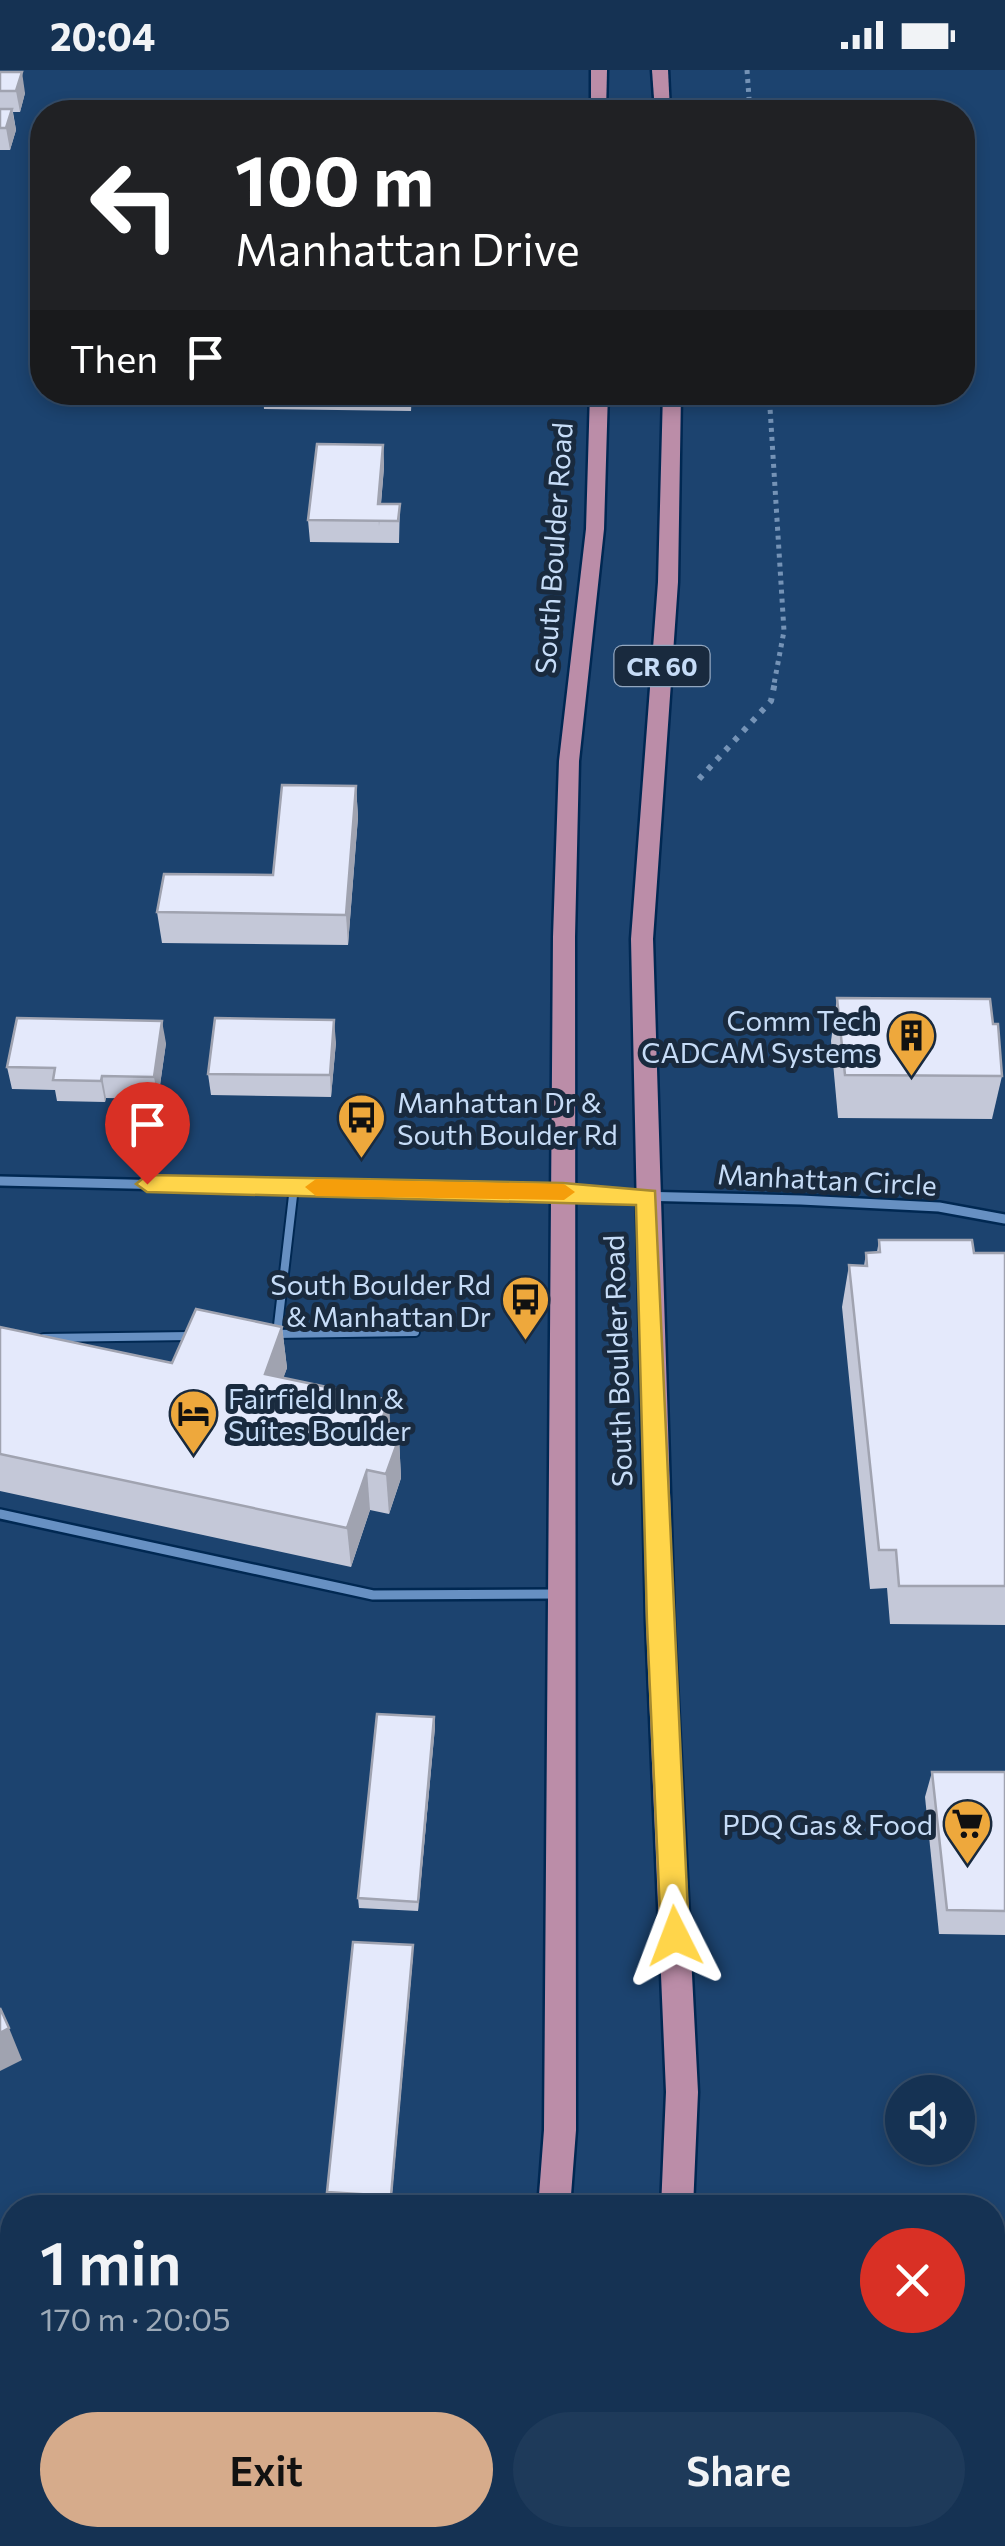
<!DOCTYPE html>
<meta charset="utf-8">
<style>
:root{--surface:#153253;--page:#1e3a5a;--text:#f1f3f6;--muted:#9daab8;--line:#344d6a;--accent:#d6ab8b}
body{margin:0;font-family:Commissioner,sans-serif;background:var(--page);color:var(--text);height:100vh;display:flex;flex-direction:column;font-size:38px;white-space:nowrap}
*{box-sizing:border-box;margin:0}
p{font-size:32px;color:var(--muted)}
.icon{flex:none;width:55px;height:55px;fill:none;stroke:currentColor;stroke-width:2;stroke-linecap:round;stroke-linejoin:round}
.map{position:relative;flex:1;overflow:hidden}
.details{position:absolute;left:0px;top:2125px;width:1005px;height:352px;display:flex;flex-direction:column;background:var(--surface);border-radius:40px 40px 0 0;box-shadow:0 5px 15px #0003,0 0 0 2px var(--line)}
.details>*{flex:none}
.hud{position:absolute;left:30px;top:30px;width:945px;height:305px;border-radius:40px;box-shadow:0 5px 15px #0003,0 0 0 2px var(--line);background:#202124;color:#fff;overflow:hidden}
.fabs{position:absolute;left:885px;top:2005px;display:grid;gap:20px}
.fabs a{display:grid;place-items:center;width:90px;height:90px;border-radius:50%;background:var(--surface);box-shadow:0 5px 15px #0003,0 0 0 2px var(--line);font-size:50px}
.pin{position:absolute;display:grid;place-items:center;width:85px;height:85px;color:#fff;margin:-102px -42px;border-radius:50% 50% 50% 0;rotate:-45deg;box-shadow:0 0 10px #0007}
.pin .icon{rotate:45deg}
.me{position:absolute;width:110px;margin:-55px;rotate:357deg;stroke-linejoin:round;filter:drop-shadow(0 0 8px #0008)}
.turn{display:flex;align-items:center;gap:35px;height:210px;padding:0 40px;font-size:45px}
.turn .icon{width:130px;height:130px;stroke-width:2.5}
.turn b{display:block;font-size:70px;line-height:85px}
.then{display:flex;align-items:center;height:95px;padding:0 40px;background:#0003;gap:20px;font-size:38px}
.round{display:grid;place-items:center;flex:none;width:105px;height:105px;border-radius:52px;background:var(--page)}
.head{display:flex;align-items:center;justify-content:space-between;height:170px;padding:0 40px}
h1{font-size:60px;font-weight:600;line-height:75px}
.button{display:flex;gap:20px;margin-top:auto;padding:20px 40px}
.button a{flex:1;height:115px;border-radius:60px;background:var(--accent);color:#111;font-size:40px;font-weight:600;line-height:115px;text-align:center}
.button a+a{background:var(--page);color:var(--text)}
.status{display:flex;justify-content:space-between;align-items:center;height:70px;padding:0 50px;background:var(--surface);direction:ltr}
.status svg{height:28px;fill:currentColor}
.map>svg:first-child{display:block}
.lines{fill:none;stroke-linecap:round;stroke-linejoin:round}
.lane-far1-casing{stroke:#002852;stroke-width:12}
.lane-casing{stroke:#002852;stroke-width:14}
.street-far1-casing{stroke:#002852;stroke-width:14}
.street-casing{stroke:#002852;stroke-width:18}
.primary-casing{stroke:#002852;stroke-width:5}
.path-far1{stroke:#7593b6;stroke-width:5;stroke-dasharray:4 5;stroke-linecap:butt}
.path{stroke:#7593b6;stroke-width:6;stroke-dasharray:5 8;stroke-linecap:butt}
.lane-far1{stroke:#6790c2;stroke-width:8}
.lane{stroke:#6790c2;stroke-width:9}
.street-far1{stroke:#6790c2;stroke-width:9}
.street{stroke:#6790c2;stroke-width:12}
.primary{fill:#bb8da8;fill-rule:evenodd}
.wall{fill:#c4c8d8}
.shaded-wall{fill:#a0a3b0}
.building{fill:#e4e9fb;stroke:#a0a3b0;stroke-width:2.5}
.route{fill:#ffd54a;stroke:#a68a30;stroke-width:2.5}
.slow{fill:#f59e0b}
.labels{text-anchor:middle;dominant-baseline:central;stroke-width:10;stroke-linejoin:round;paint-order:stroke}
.shield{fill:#192a3e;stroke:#92a7c0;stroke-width:2.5}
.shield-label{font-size:25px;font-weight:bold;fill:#c6dcf7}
.street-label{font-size:28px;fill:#c6dcf7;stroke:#192a3e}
.poi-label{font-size:28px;fill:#c6dcf7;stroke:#192a3e;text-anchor:end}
</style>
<div class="status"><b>20:04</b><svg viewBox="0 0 49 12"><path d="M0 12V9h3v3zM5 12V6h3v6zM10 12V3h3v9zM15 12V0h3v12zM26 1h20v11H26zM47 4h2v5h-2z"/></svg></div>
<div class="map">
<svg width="1005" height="2476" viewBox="0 0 1005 2476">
<rect width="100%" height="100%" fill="#1c436f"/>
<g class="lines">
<defs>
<g id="lane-far1">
<polyline points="274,1264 415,1262"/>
<polyline points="277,1264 294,1117"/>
<polyline points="44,1268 190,1266"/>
</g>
<g id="lane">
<polyline points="0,1444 373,1525 557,1524"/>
<polyline points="147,2476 150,2465"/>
</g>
<polyline id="street-far1" points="0,1111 801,1130 939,1137 1005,1149"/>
<g id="street">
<polyline points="0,2240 12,2237"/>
<polyline points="992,2247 1005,2247"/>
</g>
<g id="primary">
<polygon points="591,0 607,0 606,42 591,42"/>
<polygon points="652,0 668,0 670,42 655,42"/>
<polygon points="590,322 608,322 604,459 579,691 575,867 576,2060 570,2138 538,2138 544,2060 553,867 559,691 586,459"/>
<polygon points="663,322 681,322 678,512 653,869 674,1553 698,2022 693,2138 661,2138 666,2022 646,1553 631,869 658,512"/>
<polygon points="495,2465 529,2465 526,2476 492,2476"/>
<polygon points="622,2465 656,2465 654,2476 620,2476"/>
</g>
</defs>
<use href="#lane-far1" class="lane-far1-casing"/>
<use href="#lane" class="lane-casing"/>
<use href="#street-far1" class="street-far1-casing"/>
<use href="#street" class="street-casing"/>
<use href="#primary" class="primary-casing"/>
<g class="path-far1">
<polyline points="747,0 750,42"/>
<polyline points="769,322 784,561 774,614"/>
</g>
<polyline class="path" points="699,709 771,631 775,612"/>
<use href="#lane-far1" class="lane-far1"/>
<use href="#lane" class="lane"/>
<use href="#street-far1" class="street-far1"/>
<use href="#street" class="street"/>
<use href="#primary" class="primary"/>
</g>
<g class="wall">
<polygon points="0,2 25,23 20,42 13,42 16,60 10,80 0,80"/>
<polygon points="263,322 412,322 411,341 264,339"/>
<polygon points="383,375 384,397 381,434 400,434 399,473 310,472 308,450"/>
<polygon points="356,716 358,747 348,875 162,873 157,842 273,805"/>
<polygon points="837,928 1002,1006 992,1049 838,1048 831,971"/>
<polygon points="336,972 331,1027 211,1025 208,1004"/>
<polygon points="166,973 158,1029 106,1028 105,1032 57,1031 55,1020 12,1019 7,997"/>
<polygon points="879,1170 974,1183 1005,1183 1005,1555 890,1554 887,1518 870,1519 842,1237 849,1195 864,1196 866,1183 877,1182"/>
<polygon points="0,1257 172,1293 282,1257 287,1298 283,1308 391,1366 399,1368 401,1408 389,1444 370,1440 351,1497 0,1421"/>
<polygon points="434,1647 435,1657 418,1841 359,1838 358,1828"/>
<polygon points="932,1702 1005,1702 1005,1865 939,1864 925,1727"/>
<polygon points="413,1884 391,2134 328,2130 327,2122"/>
</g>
<g class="shaded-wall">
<polygon points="22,2 25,23 20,42 16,21"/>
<polygon points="12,39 16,60 10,80 6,58"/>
<polygon points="383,375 384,397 379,456 378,434"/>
<polygon points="356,716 358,747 348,875 346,845"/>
<polygon points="334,950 336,972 331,1027 330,1005"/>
<polygon points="162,951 166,973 158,1029 154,1007"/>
<polygon points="102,1006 106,1028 105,1032 101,1011"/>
<polygon points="282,1257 287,1298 270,1345 265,1304"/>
<polygon points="389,1330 391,1370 377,1363"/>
<polygon points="399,1368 401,1408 389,1444 386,1404"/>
<polygon points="367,1400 370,1440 351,1497 347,1458"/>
<polygon points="434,1647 435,1657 418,1841 418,1832"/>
<polygon points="413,1875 413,1884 391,2134 391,2126"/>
<polygon points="9,1958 22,1990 0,2001 0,1963"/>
</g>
<g class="building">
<polygon points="0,2 22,2 16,21 0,21"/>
<polygon points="0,39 12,39 6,58 0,58"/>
<polygon points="317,374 383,375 378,434 400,434 398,451 308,450"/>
<polygon points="282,715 356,716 346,845 157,842 164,804 273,805"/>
<polygon points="837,928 990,929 993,954 998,954 1002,1006 845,1005"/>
<polygon points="17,948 162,951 154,1007 102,1006 101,1011 53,1010 55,998 7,997"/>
<polygon points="215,948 334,950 330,1005 208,1004"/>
<polygon points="879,1170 972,1170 974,1183 1005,1183 1005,1516 899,1516 896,1480 879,1480 849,1195 867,1196 866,1183 880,1182"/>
<polygon points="196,1239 282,1257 265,1304 389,1330 377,1363 399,1368 386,1404 367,1400 347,1458 0,1384 0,1257 172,1293"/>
<polygon points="377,1644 434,1647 418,1832 358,1828"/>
<polygon points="932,1702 1005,1702 1005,1841 947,1840"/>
<polygon points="353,1872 413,1875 391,2126 327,2122"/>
<polygon points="0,1938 9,1958 0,1963"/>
<polygon points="189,2465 254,2465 251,2476 185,2476"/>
</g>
<polygon class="route" points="147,1105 563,1113 655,1121 689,1866 685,1875 675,1878 665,1875 661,1866 647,1553 636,1135 147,1122 136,1114"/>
<polygon class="slow" points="316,1109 564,1114 575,1122 564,1130 316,1126 305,1117"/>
<defs>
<symbol id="building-pin" viewBox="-11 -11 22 30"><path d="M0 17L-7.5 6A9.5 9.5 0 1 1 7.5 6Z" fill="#eea83c" stroke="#192a3e"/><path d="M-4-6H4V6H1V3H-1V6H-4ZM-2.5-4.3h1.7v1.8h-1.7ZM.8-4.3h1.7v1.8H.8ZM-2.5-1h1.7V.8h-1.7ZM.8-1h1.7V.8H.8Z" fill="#111"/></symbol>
<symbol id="bus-pin" viewBox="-11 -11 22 30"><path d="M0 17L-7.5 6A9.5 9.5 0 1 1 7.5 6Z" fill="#eea83c" stroke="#192a3e"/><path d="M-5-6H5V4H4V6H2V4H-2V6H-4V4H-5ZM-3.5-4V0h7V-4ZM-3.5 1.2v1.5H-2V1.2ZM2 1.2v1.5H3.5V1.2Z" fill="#111"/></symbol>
<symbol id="hotel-pin" viewBox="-11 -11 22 30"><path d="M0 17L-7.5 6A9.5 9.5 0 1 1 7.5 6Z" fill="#eea83c" stroke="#192a3e"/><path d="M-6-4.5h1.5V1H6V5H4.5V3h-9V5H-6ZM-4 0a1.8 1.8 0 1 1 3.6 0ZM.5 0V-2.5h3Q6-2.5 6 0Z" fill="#111"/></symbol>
<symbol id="supermarket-pin" viewBox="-11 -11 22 30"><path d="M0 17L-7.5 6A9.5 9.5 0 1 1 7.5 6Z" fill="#eea83c" stroke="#192a3e"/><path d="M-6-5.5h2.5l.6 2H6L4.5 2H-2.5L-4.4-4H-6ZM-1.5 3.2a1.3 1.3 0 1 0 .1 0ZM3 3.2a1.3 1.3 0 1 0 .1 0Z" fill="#111"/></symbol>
</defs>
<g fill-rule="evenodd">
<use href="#building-pin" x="884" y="938" width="55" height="75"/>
<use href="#bus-pin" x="334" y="1020" width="55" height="75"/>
<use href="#bus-pin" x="498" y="1202" width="55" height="75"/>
<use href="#hotel-pin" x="166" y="1316" width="55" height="75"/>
<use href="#supermarket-pin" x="940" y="1726" width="55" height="75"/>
</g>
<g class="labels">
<rect class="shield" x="614.5" y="576" width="95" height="40" rx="8"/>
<g class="shield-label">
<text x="662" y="596">CR 60</text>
</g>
<g class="street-label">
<text transform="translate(553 478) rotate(-86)">South Boulder Road</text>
<text transform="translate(827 1109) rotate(3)">Manhattan Circle</text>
<text transform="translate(617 1291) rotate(-92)">South Boulder Road</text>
</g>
<g class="poi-label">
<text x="877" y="950">Comm Tech<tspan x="877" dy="32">CADCAM Systems</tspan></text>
<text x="397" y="1032" text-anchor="start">Manhattan Dr &amp;<tspan x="397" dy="32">South Boulder Rd</tspan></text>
<text x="491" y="1214">South Boulder Rd<tspan x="491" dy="32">&amp; Manhattan Dr</tspan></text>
<text x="228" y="1328" text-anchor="start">Fairfield Inn &amp;<tspan x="228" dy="32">Suites Boulder</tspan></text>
<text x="933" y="1754">PDQ Gas &amp; Food</text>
</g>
</g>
</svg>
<div class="fabs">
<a><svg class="icon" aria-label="sound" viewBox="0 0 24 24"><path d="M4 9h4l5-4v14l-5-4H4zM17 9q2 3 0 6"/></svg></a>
</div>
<div class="pin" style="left:147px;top:1114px;background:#d93025"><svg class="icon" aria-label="arrive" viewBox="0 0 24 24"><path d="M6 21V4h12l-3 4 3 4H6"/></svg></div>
<svg class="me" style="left:675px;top:1866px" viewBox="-20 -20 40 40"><path d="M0-17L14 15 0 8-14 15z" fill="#ffd54a" stroke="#fff" stroke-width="4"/></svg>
<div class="hud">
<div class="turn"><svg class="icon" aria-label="left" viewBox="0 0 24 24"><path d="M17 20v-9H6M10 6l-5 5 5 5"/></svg><div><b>100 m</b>Manhattan Drive</div></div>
<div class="then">Then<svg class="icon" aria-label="arrive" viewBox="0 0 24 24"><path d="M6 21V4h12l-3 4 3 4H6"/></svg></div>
</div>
<section class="details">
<div class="head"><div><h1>1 min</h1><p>170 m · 20:05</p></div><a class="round" style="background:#d93025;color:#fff"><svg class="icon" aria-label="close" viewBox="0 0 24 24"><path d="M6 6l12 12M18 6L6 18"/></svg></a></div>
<div class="button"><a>Exit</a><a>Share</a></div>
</section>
</div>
